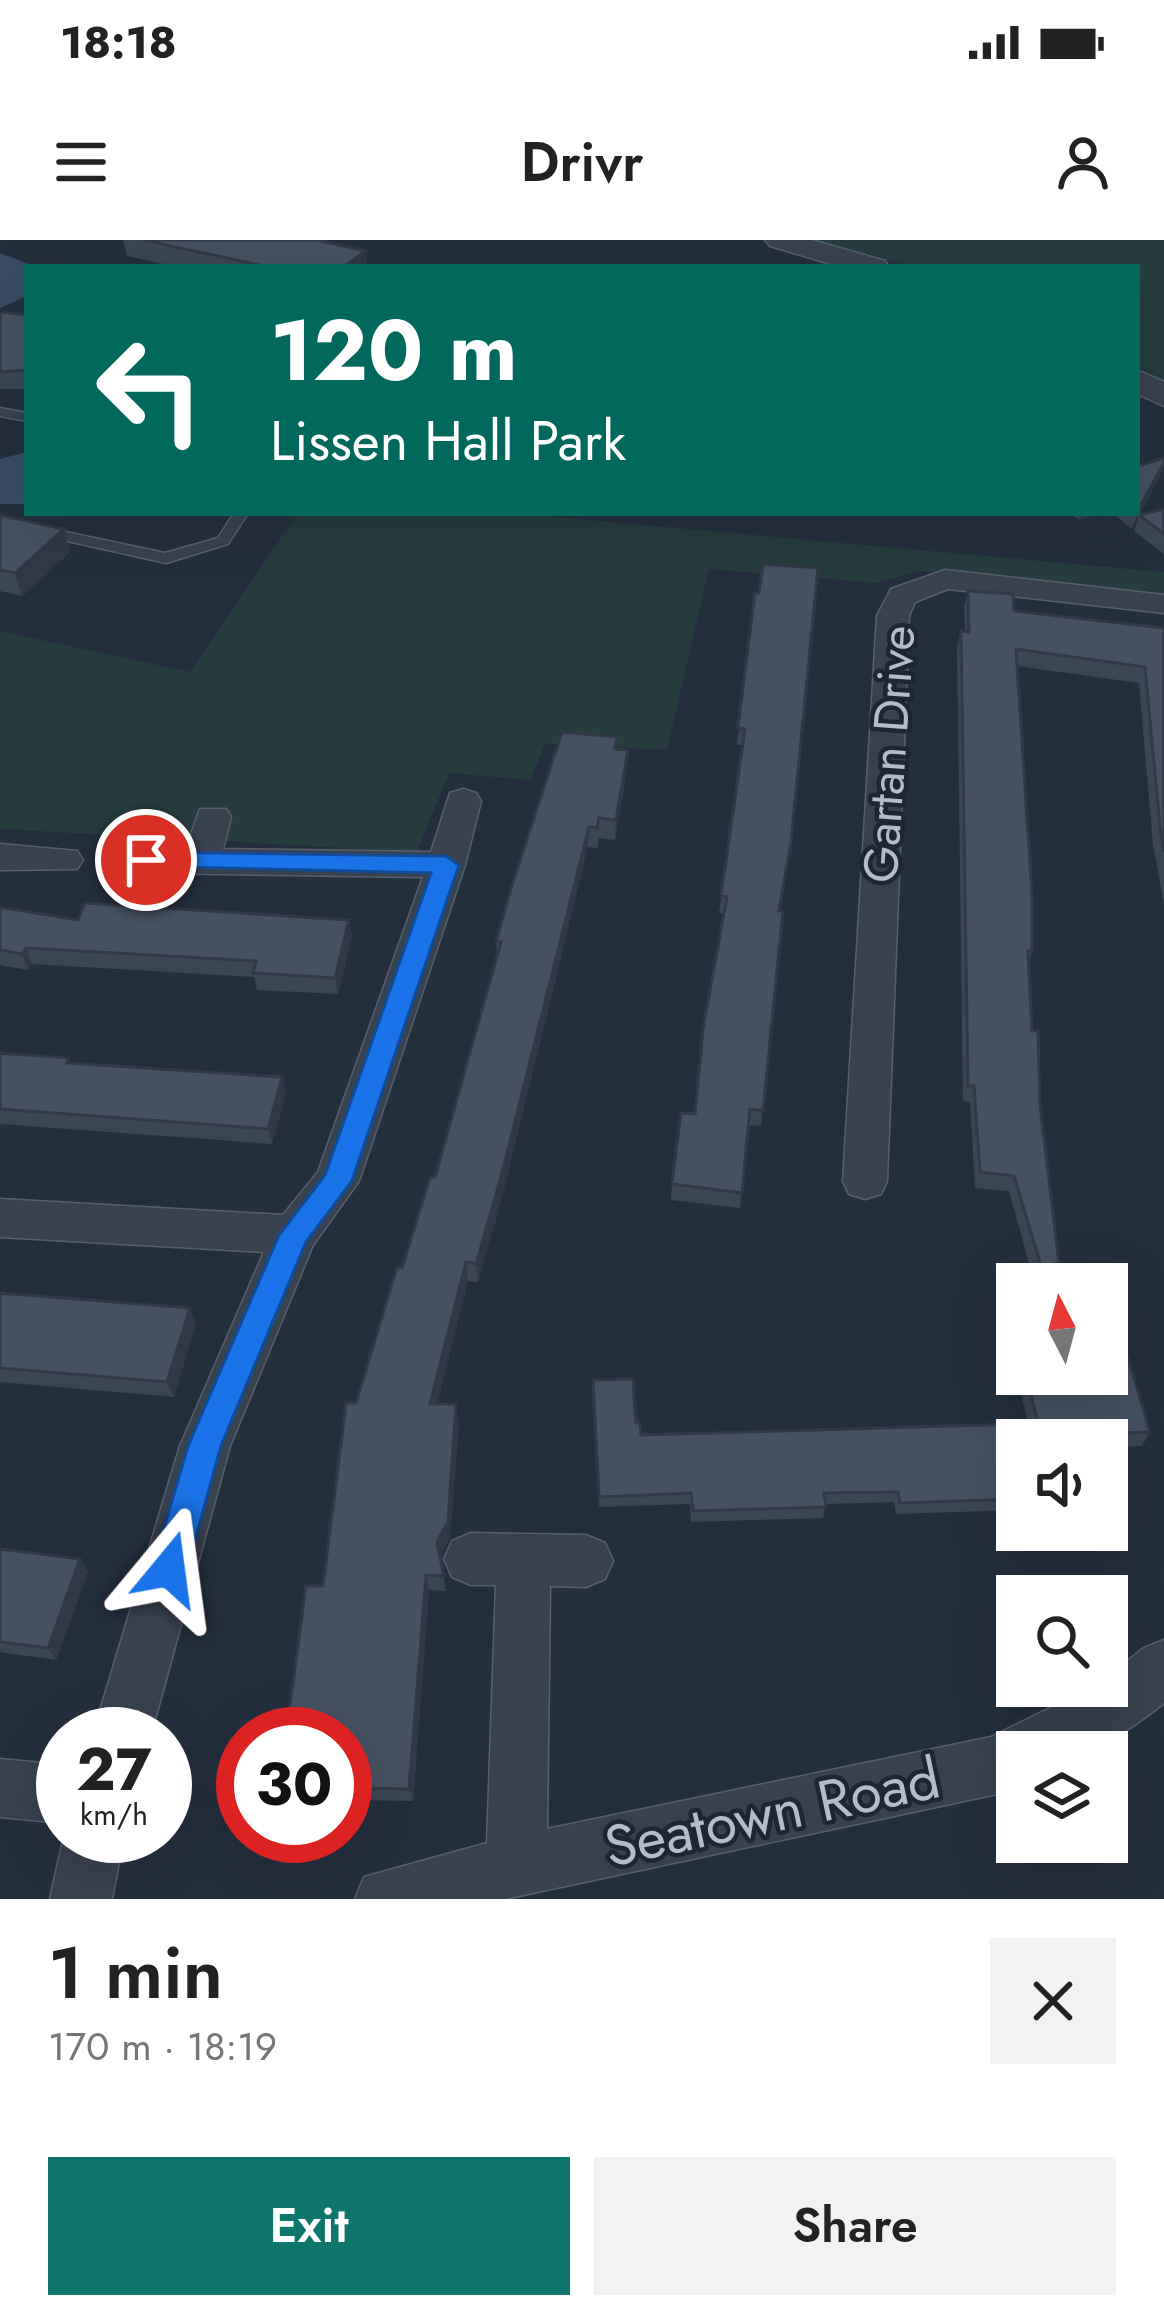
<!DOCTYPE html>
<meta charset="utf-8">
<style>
:root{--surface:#fff;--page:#f2f2f2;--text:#222;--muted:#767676;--accent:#0f766e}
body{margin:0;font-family:Jost,sans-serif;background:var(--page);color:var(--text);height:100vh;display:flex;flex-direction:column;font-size:45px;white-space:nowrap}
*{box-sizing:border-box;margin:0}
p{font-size:39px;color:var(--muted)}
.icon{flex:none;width:66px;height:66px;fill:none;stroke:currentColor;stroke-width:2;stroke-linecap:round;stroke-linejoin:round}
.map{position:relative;height:1659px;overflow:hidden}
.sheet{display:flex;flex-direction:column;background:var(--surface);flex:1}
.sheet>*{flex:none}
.banner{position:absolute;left:24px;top:24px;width:1116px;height:252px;border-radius:0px;box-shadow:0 12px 48px #0002;background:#00695c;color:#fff;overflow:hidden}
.needle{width:78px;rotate:354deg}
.tools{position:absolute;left:996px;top:1023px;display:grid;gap:24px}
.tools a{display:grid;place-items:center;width:132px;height:132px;border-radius:0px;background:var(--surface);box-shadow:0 12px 48px #0002;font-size:60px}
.speed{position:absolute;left:36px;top:1467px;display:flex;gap:24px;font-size:60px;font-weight:700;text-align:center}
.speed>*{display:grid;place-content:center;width:156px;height:156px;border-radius:50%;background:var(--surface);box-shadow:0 12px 48px #0002;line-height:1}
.speed small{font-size:30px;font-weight:400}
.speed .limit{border:18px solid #d22;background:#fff;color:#111}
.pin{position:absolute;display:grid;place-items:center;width:102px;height:102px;color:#fff;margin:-51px;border:6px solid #fff;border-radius:50%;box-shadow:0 3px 12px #0007}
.me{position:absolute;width:132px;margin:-66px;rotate:16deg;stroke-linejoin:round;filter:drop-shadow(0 0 9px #0008)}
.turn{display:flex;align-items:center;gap:42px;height:252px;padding:0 48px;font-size:54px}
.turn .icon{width:156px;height:156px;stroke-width:2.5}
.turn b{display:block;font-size:84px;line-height:102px}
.round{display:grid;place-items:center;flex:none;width:126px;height:126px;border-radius:0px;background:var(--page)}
.headline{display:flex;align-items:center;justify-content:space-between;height:204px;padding:0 48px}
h1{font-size:72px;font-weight:600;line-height:90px}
.action{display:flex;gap:24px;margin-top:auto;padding:24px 48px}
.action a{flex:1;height:138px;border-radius:0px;background:var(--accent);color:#fff;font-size:48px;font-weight:600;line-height:138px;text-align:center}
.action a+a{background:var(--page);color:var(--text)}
.status{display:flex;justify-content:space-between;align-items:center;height:84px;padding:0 60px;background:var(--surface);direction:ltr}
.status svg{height:33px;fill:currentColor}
header{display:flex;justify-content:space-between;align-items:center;height:156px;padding:0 48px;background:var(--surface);font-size:54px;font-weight:600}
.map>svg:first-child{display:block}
.green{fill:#263c3f}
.water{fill:#394c67}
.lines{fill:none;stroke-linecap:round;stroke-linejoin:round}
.service-casing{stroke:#565f6c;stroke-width:3}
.minor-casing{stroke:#565f6c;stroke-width:3}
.tertiary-casing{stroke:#565f6c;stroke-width:3}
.service{fill:#38414e;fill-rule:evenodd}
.minor{fill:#38414e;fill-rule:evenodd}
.tertiary{fill:#38414e;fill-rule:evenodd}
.wall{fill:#3b4654}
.shaded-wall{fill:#303945}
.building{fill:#455162;stroke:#303945;stroke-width:3}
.route{fill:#1a73e8;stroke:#114b97;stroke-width:3}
.labels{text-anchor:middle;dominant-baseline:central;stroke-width:9;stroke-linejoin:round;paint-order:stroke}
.street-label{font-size:48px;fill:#b4bcc9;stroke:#1d2633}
.near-street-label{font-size:57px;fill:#b4bcc9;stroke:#1d2633}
</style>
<div class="status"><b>18:18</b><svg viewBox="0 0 49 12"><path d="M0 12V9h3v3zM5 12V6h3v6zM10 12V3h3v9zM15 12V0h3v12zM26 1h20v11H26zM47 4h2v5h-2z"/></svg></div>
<header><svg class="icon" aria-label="menu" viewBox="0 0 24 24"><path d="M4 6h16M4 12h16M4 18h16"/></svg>Drivr<svg class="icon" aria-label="person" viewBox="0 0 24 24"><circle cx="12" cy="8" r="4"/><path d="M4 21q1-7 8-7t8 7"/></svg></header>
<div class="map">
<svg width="1164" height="1659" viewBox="0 0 1164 1659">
<rect width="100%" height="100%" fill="#242f3e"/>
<g class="green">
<polygon points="816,0 1164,0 1164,147 1137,133 1137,27 911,27"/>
<polygon points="298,273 511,273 1164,332 1164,355 922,331 875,343 709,329 667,510 545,504 531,540 449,533 417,612 0,589 0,391 190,432"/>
</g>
<g class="water">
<polygon points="0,13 37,27 27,27 27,56 0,68"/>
<polygon points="27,212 27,264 0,264 0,219"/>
</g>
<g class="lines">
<defs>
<g id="service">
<polygon points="0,168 27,173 27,181 0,176"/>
<polygon points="234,273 248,273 228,304 166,323 0,286 0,278 165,313 218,298"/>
</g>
<g id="minor">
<polygon points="945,330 1164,355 1164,373 948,349 915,362 909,376 887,941 881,954 865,959 849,954 843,941 877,376 891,349"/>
<polygon points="463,549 476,553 481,561 465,625 359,941 313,1005 230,1206 151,1494 93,1494 180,1206 264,1012 0,997 0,959 283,975 318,932 423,637 146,633 133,629 127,620 133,611 186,608 200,569 226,569 231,577 223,609 431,612 450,553"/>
<polygon points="0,604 77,611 83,620 77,629 0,630"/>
<path d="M 471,1293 L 586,1295 L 605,1303 L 613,1321 L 605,1339 L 586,1347 L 550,1346 L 547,1589 L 991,1497 L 1095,1446 L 1107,1446 L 1107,1437 L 1144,1408 L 1164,1400 L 1164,1463 C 1104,1510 1092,1512 1017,1512 L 1017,1546 L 997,1554 L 505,1659 L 355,1659 L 364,1637 L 487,1603 L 496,1345 L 471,1345 L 452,1337 L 444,1319 L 452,1301 Z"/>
<polygon points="0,1519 63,1525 63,1583 0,1577"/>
<polygon points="64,1596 124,1596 112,1659 50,1659"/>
</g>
<g id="tertiary">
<polygon points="765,0 812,0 885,21 889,27 841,27 770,6"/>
<polygon points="1137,130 1164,142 1164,166 1137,154"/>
</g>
</defs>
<use href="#service" class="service-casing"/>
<use href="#minor" class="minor-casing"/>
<use href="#tertiary" class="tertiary-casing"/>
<use href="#service" class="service"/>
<use href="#minor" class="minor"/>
<use href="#tertiary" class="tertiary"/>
</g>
<g class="wall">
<polygon points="123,0 316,0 367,27 177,27 127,16"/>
<polygon points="0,74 27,75 27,149 0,149"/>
<polygon points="1162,232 1132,289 1112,273 1137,273"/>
<polygon points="1164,269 1164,314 1134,291 1139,275"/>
<polygon points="1069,273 1103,273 1079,280"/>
<polygon points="0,275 70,312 22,356 0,351"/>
<polygon points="968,351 1014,371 1164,388 1164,665 1153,604 1139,443 1017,426 1032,711 1028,723 1032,791 1059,1023 1053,1037 1034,1041 1009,951 975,948 970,862 963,861 957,407 961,391 965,392 964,367"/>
<polygon points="755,353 779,671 763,871 761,886 749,885 740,968 671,960 672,944 695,874 724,673 719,673 743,505 737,505"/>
<polygon points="617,509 628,510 627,530 615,600 599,598 597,608 588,607 503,953 478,1042 468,1041 437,1164 459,1182 450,1297 440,1317 446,1351 429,1350 413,1561 345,1560 345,1494 323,1346 356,1163 435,937 497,715 496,702"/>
<polygon points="0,667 78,680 352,696 338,754 257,750 254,737 32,724 28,730 0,725"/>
<polygon points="0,813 71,823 286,853 272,904 0,884"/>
<polygon points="0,1053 196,1083 174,1157 0,1142"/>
<polygon points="1017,1097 1017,1134 1107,1134 1150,1192 1142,1206 1107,1207 1107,1200 1032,1200 1011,1112"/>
<polygon points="593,1152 636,1183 641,1195 1017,1200 1017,1270 896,1274 894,1262 826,1264 823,1278 691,1282 690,1264 599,1267"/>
<polygon points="0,1309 80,1319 88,1332 56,1420 0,1412"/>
</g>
<g class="shaded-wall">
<polygon points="366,11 367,27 343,27"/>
<polygon points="1164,223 1162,232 1132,289 1137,273"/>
<polygon points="1081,273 1103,273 1079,280"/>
<polygon points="64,289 70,312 22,356 15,333"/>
<polygon points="628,510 627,530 615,600 616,580"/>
<polygon points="589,587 588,607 503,953 478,1042 476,1024"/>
<polygon points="349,680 352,696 338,754 335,738"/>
<polygon points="26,708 32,724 28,730 22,714"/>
<polygon points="282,837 286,853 272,904 268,889"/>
<polygon points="466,1022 468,1041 433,1181 430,1164"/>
<polygon points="1059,1023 1053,1037 1034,1041 1041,1026"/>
<polygon points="190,1068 196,1083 174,1157 167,1142"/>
<polygon points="456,1164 459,1182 450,1297 440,1317 437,1302"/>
<polygon points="80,1319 88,1332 56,1420 48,1408"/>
<polygon points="426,1335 429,1350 413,1561 409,1549"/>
</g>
<g class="building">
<polygon points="143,0 316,0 366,11 343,27 269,27"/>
<polygon points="5,72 27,75 27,130 0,132 0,74"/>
<polygon points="1164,218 1164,223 1137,272 1137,226"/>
<polygon points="1164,269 1164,294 1139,275"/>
<polygon points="0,275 64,289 15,333 0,330"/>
<polygon points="763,324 818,328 791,602 779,671 783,671 763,871 750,869 742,953 672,944 681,873 695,874 703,789 727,657 721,656 745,489 738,488 755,353 759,353"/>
<polygon points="968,351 1013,354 1014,371 1164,388 1164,612 1160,587 1145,427 1016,409 1032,654 1032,711 1028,711 1032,791 1038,791 1040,865 1059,1023 1041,1026 1014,936 980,932 974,846 968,846 961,391 969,392"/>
<polygon points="562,492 617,497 615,509 628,510 616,580 599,578 597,588 589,587 502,933 476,1024 466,1022 430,1164 456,1164 448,1281 437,1302 444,1336 426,1335 409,1549 345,1548 345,1494 286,1494 306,1346 323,1346 346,1163 356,1163 397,1027 402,1028 430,937 435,937 501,702 496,702 511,648"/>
<polygon points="85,663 349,680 335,738 253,733 256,721 26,708 22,714 0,710 0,667 78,680"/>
<polygon points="0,813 69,818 67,823 282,837 268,889 0,869"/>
<polygon points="0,1053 190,1068 167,1142 0,1128"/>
<polygon points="1107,1094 1121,1094 1150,1192 1041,1196 1026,1134 1107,1134"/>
<polygon points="633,1139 636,1183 640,1183 641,1195 1022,1184 1026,1200 1017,1200 1017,1259 900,1263 898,1252 824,1253 826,1267 693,1271 691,1253 599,1257 593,1140"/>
<polygon points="0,1309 80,1319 48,1408 0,1402"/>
</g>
<polygon class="route" points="146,612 446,616 459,625 352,941 306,1002 221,1206 187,1329 182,1341 169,1346 157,1341 152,1329 188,1206 279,995 325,935 431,633 137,626 137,614"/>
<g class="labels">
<g class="street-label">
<text transform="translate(889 514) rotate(-86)">Gartan Drive</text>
</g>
<g class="near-street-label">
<text transform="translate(772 1572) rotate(-12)">Seatown Road</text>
</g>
</g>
</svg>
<div class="tools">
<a><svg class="needle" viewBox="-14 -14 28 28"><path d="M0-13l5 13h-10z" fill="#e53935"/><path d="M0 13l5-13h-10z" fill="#767676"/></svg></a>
<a><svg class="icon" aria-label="sound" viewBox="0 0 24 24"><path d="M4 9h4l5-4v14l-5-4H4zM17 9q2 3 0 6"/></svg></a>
<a><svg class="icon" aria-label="search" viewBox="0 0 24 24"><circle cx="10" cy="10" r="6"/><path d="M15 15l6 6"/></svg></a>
<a><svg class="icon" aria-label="layers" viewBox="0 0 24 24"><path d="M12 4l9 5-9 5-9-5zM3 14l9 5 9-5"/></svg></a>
</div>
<div class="speed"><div>27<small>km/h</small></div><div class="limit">30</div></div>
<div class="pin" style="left:146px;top:620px;background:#d93025"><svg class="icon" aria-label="arrive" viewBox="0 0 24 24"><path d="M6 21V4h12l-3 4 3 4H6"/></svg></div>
<svg class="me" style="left:169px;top:1329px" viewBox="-20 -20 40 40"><path d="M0-17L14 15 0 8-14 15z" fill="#1a73e8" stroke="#fff" stroke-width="4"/></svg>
<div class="banner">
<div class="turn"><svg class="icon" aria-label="left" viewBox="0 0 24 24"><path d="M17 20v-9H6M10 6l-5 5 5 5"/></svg><div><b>120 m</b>Lissen Hall Park</div></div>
</div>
</div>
<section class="sheet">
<div class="headline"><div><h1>1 min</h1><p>170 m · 18:19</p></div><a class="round"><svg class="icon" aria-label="close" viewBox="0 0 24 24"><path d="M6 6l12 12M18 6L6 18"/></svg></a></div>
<div class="action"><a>Exit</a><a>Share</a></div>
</section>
